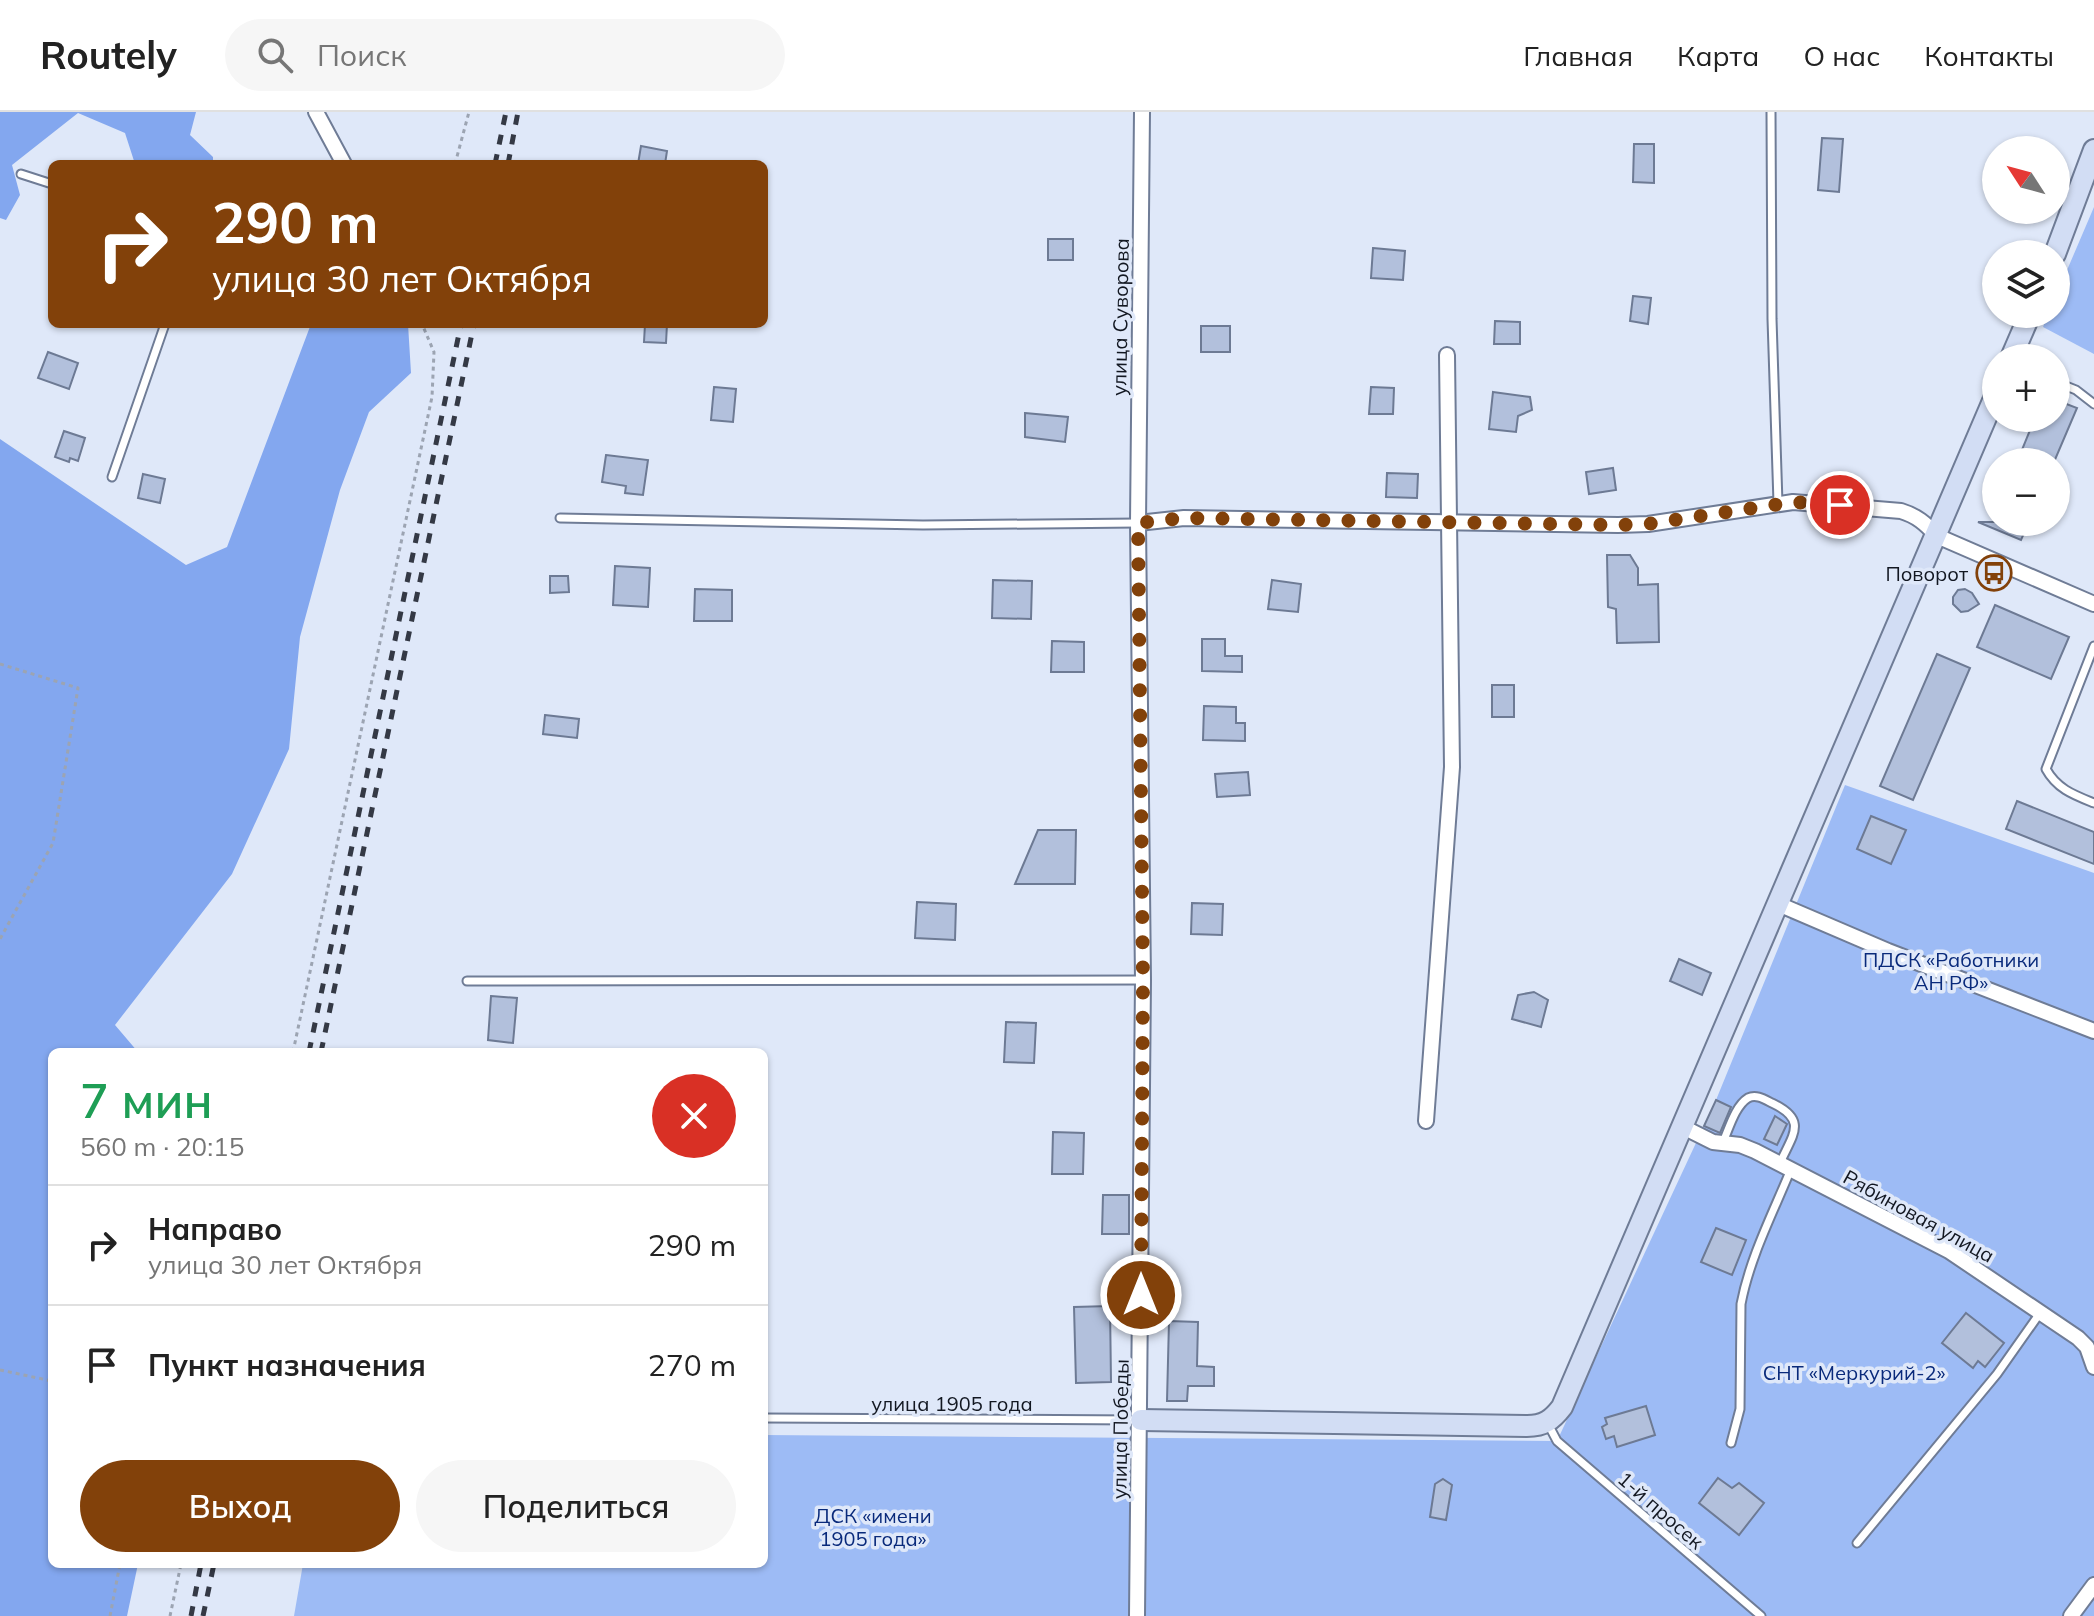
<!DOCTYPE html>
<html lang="ru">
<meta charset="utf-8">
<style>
:root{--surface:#fff;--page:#f6f6f6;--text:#222;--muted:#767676;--line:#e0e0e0;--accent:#82410a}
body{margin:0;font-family:Mulish,sans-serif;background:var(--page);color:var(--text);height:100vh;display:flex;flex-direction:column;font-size:30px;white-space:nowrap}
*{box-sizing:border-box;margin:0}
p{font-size:26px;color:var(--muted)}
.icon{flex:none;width:44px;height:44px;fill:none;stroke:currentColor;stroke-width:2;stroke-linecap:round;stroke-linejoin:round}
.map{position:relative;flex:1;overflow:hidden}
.side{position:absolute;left:48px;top:936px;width:720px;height:520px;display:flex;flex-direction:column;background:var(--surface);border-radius:12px;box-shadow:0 2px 6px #0004}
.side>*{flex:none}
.banner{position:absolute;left:48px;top:48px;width:720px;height:168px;border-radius:12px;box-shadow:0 2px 6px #0004;background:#82410a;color:#fff;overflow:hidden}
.needle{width:52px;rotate:306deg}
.tools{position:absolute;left:1982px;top:24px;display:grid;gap:16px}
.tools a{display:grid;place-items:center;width:88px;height:88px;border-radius:50%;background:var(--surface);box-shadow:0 2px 6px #0004;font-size:40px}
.pin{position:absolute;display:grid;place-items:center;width:68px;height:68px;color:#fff;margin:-34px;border:4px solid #fff;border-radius:50%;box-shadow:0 2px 8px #0007}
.me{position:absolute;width:88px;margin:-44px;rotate:0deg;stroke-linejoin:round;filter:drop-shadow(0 0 6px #0008)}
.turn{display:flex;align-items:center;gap:28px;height:168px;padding:0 32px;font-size:36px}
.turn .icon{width:104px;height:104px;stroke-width:2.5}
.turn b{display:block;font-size:56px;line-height:68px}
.round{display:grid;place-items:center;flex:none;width:84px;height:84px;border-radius:42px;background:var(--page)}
.overview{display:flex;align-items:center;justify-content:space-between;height:136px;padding:0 32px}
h1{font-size:48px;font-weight:600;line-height:60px;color:#1e9e55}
.action{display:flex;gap:16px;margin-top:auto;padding:16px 32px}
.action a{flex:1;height:92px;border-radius:48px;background:var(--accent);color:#fff;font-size:32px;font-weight:600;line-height:92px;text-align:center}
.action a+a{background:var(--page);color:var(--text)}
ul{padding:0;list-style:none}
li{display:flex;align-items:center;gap:24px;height:120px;padding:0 32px;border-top:2px solid var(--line)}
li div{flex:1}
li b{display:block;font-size:30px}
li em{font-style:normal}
header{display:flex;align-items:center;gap:48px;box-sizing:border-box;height:112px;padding:0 40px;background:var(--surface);border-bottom:2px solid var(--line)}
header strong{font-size:38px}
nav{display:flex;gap:44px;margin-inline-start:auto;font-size:28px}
.search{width:560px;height:72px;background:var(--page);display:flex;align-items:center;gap:20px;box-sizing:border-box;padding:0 28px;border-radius:44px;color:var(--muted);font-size:30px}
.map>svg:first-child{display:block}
.green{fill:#9dbbf5}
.forest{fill:#83a7ef}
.building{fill:#b2c0dc;stroke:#6d7a94;stroke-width:2}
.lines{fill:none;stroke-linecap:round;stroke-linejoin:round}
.lane-casing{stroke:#6f7c96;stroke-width:11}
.street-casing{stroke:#6f7c96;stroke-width:18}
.secondary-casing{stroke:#6f7c96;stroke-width:24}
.path{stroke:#9ca4b2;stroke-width:3;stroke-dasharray:4 4;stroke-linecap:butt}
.lane{stroke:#fff;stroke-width:7}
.street{stroke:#fff;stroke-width:14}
.secondary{stroke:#d2ddf4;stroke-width:20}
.rail{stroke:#343945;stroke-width:5;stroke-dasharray:10 10;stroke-linecap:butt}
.route{stroke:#82410a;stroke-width:14;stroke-dasharray:0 25.2}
.labels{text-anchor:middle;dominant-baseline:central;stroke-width:7;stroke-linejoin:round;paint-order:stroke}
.street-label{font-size:20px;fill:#121721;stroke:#dfe8f9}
.poi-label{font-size:20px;fill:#121721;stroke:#dfe8f9;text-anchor:end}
.park-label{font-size:20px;fill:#092a7b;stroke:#dfe8f9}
</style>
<header>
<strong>Routely</strong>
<div class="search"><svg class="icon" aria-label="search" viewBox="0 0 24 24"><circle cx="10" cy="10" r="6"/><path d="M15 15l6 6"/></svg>Поиск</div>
<nav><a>Главная</a><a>Карта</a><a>О нас</a><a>Контакты</a></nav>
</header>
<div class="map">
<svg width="2094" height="1504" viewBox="0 0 2094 1504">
<rect width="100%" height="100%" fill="#dfe8f9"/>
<g class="green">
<polygon points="2094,95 2094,242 2043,215 2048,202 2056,202 2056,184"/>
<polygon points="1845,673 2094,761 2094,1504 294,1504 303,1452 764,1452 764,1323 1557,1329 1716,988"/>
</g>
<g class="forest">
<polygon points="0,0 196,0 190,23 213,45 213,52 135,52 125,21 78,1 12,53 20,83 6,108 0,106"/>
<polygon points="311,212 408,212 411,261 369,300 340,378 300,525 289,637 232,762 115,913 138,940 52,940 52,1452 138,1452 127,1504 0,1504 0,327 186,453 227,435"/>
</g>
<g class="building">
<polygon points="1822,26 1843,27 1839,80 1818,78"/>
<polygon points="1634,32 1654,32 1654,71 1633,70"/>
<polygon points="641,34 667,39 665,52 638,52"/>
<rect x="1048" y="127" width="25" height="21"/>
<polygon points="1373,136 1405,139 1403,168 1371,166"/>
<polygon points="1633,184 1651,186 1648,212 1630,209"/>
<polygon points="1495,209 1520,210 1520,232 1494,232"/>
<polygon points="645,212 667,212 666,231 644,230"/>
<rect x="1201" y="214" width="29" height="26"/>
<polygon points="48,240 78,251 69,277 38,266"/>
<polygon points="714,275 736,277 733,310 711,308"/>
<polygon points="1371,275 1394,276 1393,302 1369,302"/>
<polygon points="1493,280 1530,285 1532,298 1518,304 1516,320 1489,317"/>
<polygon points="2056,288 2077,296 2054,350 2017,350 2035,306 2056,306"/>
<polygon points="1025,301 1068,305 1065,330 1025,325"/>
<polygon points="64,319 85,326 78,349 70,346 69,350 55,345"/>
<polygon points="606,343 648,348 643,383 625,381 626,374 602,370"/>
<polygon points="1613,356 1616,378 1589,382 1586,360"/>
<polygon points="1387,361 1418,362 1417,386 1386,385"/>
<polygon points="143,362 165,367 160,391 138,386"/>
<polygon points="1978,410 2029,410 2021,428"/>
<polygon points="1607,443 1630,443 1638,456 1638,473 1658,472 1659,530 1617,531 1616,497 1608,495"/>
<polygon points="615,454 650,456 648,495 613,493"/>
<polygon points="550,464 568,464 569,480 550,481"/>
<polygon points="993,468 1032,469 1031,507 992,506"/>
<polygon points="1272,468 1301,472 1298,500 1268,497"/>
<polygon points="695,477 732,478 732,509 694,509"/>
<polygon points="1965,477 1972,481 1979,492 1968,499 1961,500 1953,492 1953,485 1958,478"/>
<polygon points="1995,493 2069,525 2051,567 1977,535"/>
<polygon points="1202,527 1225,527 1225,544 1242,544 1242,560 1202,559"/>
<polygon points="1052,529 1084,530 1084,560 1051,560"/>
<polygon points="1937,542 1970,556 1913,688 1880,674"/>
<rect x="1492" y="573" width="22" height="32"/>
<polygon points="1204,594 1236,595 1236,611 1245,611 1245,629 1203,628"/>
<polygon points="545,603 579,607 577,626 543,622"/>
<polygon points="1248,660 1250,683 1217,685 1215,662"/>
<polygon points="2017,689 2094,720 2094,752 2006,717"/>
<polygon points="1871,704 1906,718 1891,752 1857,737"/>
<polygon points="1038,718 1076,718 1075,772 1015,772"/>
<polygon points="917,790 956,792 955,828 915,826"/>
<polygon points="1192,791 1223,792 1222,823 1191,822"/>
<polygon points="1679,847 1711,861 1702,883 1670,869"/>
<polygon points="1534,880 1548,888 1541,915 1512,907 1518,883"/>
<polygon points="491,884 517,886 513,931 488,928"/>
<polygon points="1006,910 1036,911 1034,951 1004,950"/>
<polygon points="1716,988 1731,995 1720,1021 1704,1014"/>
<polygon points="1775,1004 1787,1012 1777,1033 1764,1027"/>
<polygon points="1053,1020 1084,1021 1083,1062 1052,1062"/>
<polygon points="1103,1083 1129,1083 1129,1122 1102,1122"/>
<polygon points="1716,1116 1746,1128 1732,1163 1701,1150"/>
<polygon points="1110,1194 1111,1270 1076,1271 1074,1195"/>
<polygon points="1966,1201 2004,1231 1985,1255 1978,1249 1973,1256 1942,1231"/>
<polygon points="1169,1209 1198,1210 1197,1254 1214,1255 1214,1274 1188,1274 1187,1289 1167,1289"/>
<polygon points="1646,1294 1655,1323 1617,1335 1614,1324 1606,1327 1602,1315 1607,1312 1605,1306"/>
<polygon points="1718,1366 1732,1376 1739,1371 1764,1391 1739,1423 1699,1391"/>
<polygon points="1443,1367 1452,1373 1446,1408 1430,1405 1435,1372"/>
</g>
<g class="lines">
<defs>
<g id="lane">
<polyline points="1771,0 1772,207 1778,391"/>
<polyline points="21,62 52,72"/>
<polyline points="2056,270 2076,278 2094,292"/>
<polyline points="112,365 165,212"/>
<polyline points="560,406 923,413 1138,411"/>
<path d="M 2094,534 L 2046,657 C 2057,677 2074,683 2094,691"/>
<polyline points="467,869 1143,868"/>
<path d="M 1723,1030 C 1729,1017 1735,994 1748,986 C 1756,982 1764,987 1772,991 C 1808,1008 1793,1022 1780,1051"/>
<polyline points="764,1306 1138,1308"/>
<polyline points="1548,1312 1557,1329 1761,1504"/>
<path d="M 1731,1331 L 1740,1297 L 1741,1192 C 1750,1145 1773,1101 1791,1057"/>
<polyline points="1857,1431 1997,1262 2040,1201"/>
</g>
<g id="street">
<polyline points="316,0 344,52"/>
<path d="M 1138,411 L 1184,406 L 1618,413 L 1648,412 L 1793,390 L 1901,399 C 1917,404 1925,411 1937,424 L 2094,492"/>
<polyline points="1778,792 1888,839 2094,919"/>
<polyline points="1426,1009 1452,655 1447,243"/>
<polyline points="1683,1015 1713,1030 1740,1033 1755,1039 1949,1139 2078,1226 2087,1235 2094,1255"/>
<polyline points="1137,1504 1143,868 1138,411 1142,0"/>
<polyline points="2071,1504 2094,1473"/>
</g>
<g id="secondary">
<polyline points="2055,142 2094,38"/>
<polyline points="2011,246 2030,202"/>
<path d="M 1141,1308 L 1527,1314 C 1544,1314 1552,1308 1562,1295 L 1996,282"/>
</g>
</defs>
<use href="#lane" class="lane-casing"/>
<use href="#street" class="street-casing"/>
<use href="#secondary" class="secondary-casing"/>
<g class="path">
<polyline points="455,52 469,0"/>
<polyline points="0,552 78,576 53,731 0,827"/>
<polyline points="293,940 432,285 434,240 422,212"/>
<polyline points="0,1258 52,1269"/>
<polyline points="110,1504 120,1452"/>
<polyline points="170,1504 181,1452"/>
</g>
<use href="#lane" class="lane"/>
<use href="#street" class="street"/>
<use href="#secondary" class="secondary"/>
<g class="rail">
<polyline points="495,52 506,0"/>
<polyline points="508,52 518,0"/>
<polyline points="309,940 461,212"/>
<polyline points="321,940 474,212"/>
<polyline points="191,1504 201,1452"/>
<polyline points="203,1504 214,1452"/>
</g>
</g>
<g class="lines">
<polyline class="route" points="1141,1183 1143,868 1138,411 1184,406 1618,413 1648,412 1793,390 1840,393"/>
</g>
<defs>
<symbol id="bus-ring" viewBox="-11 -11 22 22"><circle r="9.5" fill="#dfe8f9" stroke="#82410a" stroke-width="1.5"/><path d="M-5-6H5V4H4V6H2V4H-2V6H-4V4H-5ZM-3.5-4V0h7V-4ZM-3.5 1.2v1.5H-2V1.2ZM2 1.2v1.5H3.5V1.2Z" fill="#82410a"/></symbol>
</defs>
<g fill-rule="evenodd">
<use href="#bus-ring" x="1974" y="441" width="40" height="40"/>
</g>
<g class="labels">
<g class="street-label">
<text transform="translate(1120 205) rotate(-89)">улица Суворова</text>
<text transform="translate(1919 1104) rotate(29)">Рябиновая улица</text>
<text x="952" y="1291">улица 1905 года</text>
<text transform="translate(1120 1317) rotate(-89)">улица Победы</text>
<text transform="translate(1661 1398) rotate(41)">1-й просек</text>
</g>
<g class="poi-label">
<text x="1968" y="461">Поворот</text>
</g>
<g class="park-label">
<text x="1951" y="847">ПДСК «Работники<tspan x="1951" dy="23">АН РФ»</tspan></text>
<text x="1854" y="1260">СНТ «Меркурий-2»</text>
<text x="873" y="1403">ДСК «имени<tspan x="873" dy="23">1905 года»</tspan></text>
</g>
</g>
</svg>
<div class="tools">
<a><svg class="needle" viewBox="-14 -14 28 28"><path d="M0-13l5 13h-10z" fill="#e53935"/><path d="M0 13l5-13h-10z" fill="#767676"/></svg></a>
<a><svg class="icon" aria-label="layers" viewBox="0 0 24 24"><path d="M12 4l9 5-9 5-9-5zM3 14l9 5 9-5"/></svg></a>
<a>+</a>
<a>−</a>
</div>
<div class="pin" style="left:1840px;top:393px;background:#d93025"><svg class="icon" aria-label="arrive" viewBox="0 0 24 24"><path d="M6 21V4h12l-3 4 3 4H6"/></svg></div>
<svg class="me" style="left:1141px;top:1183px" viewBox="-20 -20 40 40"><circle r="17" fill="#82410a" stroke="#fff" stroke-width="3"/><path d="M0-11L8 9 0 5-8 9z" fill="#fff"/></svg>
<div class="banner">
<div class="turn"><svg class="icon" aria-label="right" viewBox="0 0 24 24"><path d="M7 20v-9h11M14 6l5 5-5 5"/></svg><div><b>290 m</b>улица 30 лет Октября</div></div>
</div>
<section class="side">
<div class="overview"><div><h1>7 мин</h1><p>560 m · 20:15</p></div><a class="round" style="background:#d93025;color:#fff"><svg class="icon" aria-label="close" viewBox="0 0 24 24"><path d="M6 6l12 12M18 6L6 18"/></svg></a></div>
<ul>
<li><svg class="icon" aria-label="right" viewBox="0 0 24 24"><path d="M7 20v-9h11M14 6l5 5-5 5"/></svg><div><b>Направо</b><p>улица 30 лет Октября</p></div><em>290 m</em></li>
<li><svg class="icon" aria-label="arrive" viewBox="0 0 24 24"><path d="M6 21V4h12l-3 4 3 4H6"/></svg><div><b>Пункт назначения</b></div><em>270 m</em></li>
</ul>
<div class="action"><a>Выход</a><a>Поделиться</a></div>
</section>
</div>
